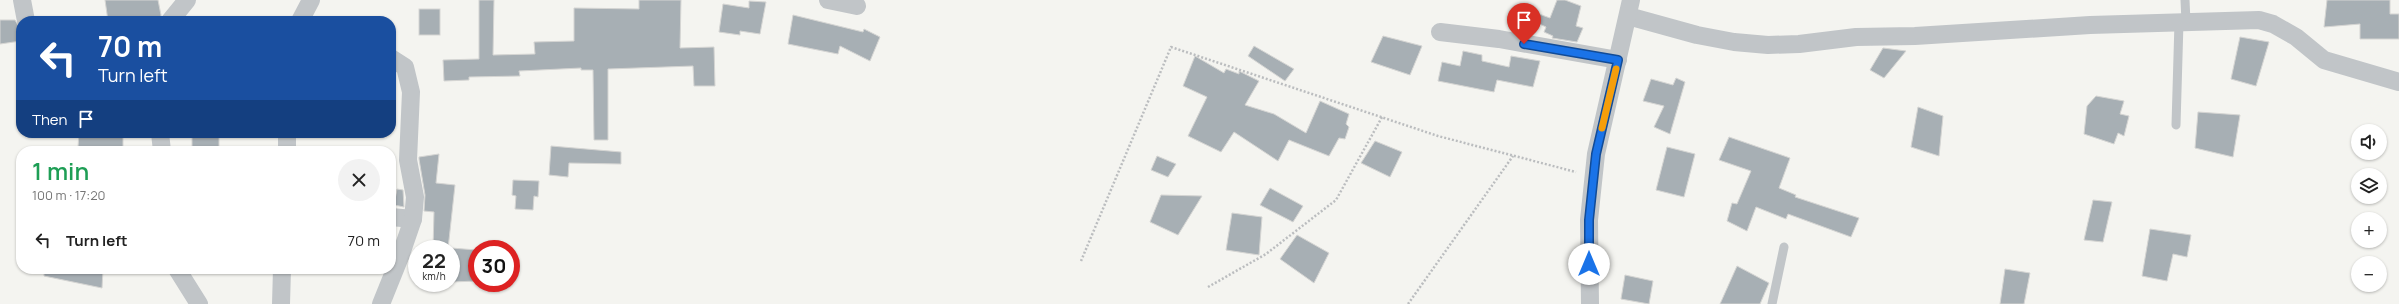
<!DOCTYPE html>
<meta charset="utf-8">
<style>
:root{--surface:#fff;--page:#f2f2f2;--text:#222;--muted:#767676}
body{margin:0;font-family:Manrope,sans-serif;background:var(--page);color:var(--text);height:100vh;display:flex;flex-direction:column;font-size:15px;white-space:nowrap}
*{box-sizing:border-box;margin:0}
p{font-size:13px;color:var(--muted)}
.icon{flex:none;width:22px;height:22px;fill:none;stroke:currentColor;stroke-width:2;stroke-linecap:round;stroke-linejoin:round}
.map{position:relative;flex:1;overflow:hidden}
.panel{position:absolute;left:16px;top:146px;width:380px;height:128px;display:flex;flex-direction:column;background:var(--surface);border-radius:16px;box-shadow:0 1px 3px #0004}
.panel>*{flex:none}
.hud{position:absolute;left:16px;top:16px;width:380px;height:122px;border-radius:16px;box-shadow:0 1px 3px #0004;background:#1a4fa0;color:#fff;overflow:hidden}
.fabs{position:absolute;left:2351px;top:124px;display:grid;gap:8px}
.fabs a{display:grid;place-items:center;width:36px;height:36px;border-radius:50%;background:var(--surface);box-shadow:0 1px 3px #0004;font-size:20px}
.speed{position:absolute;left:408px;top:240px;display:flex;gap:8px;font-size:20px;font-weight:700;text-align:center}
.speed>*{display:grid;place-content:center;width:52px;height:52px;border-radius:50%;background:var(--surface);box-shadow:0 1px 3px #0004;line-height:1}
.speed small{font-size:10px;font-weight:400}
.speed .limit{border:6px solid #d22;background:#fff;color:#111}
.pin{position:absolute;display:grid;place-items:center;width:34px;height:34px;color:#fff;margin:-41px -17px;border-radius:50% 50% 50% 0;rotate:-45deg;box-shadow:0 0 4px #0007}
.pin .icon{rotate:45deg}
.me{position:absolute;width:44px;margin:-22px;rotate:0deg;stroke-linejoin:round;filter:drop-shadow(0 0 3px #0008)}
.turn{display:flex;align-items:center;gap:14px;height:84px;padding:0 16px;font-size:18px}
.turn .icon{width:52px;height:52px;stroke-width:2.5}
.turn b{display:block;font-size:28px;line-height:34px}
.then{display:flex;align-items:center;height:38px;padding:0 16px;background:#0003;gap:8px;font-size:15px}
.round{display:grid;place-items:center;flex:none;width:42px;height:42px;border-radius:21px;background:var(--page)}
.head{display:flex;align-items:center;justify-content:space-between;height:68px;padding:0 16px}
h1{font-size:24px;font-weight:600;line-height:30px;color:#1e9e55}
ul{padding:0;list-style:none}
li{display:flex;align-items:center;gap:12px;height:52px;padding:0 16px}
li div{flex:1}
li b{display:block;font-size:15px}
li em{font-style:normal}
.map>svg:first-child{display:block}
.building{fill:#a7afb4;stroke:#d5d5d3}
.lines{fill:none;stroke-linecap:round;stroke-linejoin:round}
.path{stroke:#bbbdbf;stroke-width:2.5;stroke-dasharray:2 2;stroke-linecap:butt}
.lane{stroke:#c1c5c8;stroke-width:9}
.street{stroke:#c1c5c8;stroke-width:18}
.route-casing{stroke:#114b97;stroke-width:10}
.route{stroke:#1a73e8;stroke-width:7}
.slow{stroke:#f59e0b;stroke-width:7}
</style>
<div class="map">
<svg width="2399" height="304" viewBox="0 0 2399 304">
<rect width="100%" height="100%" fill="#f4f4f0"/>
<g class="building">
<polygon points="105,0 158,0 161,15 160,21 108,21"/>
<polygon points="479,0 494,0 493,55 535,54 534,42 574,41 574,8 639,9 639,0 681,0 680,48 714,47 715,86 694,86 693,66 608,69 608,140 594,140 593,70 581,70 581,68 519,71 520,76 469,77 469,80 444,81 443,60 479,59"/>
<polygon points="1557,0 1565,0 1581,6 1576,26 1583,28 1577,42 1552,38 1553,36 1544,32 1546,27 1535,22 1539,14 1550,18"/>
<polygon points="2327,0 2390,0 2390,14 2399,14 2399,39 2360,39 2360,24 2324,27"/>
<polygon points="749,1 766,2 760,34 740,31 740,35 719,32 723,4 749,8"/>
<rect x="419" y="9" width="21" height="26"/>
<polygon points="793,15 863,32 864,29 880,37 870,61 840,46 838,54 788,44"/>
<polygon points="0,20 15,20 21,30 21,41 0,44"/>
<polygon points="1383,36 1422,46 1410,75 1371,62"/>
<polygon points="2240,37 2269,42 2256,86 2231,79"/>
<polygon points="1254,46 1294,69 1285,81 1248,56"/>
<polygon points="1883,48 1906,51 1884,78 1870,70"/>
<polygon points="1463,51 1482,55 1482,61 1509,67 1511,56 1540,61 1533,87 1497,80 1494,92 1438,81 1442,62 1460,66"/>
<polygon points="1195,56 1224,73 1226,69 1239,74 1239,71 1259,81 1245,105 1274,114 1306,133 1320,101 1349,114 1346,124 1349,127 1345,139 1339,138 1329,156 1289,140 1278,161 1234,132 1221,152 1188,136 1207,97 1183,86"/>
<polygon points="1676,78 1685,82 1670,134 1654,127 1664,106 1643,101 1651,79 1673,85"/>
<polygon points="2096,96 2124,101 2120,114 2129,116 2124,136 2118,133 2114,144 2084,134 2087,106"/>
<polygon points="1918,107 1943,116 1939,156 1911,147"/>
<polygon points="2198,112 2240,115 2233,157 2195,148"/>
<polygon points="79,133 123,133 123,148 78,147"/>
<rect x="192" y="133" width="27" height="18"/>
<polygon points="1729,137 1790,158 1779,188 1796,195 1795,197 1859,218 1851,237 1788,214 1786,219 1756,207 1747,231 1727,221 1732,203 1737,204 1751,171 1719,160"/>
<polygon points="1375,141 1402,152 1390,177 1361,163"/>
<polygon points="551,146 621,152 621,164 569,163 568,177 549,175"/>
<polygon points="1667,147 1695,154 1684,197 1656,190"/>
<polygon points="439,154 436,183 455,185 448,249 433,249 434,212 424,211 425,195 419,159 419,157"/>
<polygon points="1157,156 1176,164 1168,177 1151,170"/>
<polygon points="513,180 539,181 538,197 534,196 533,210 515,209 516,196 512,195"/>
<polygon points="1270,188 1303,206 1293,222 1260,205"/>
<polygon points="397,189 403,190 404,207 394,205"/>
<polygon points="1161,195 1202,196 1178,235 1150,222"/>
<polygon points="2093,200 2112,202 2103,242 2084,240"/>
<polygon points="1232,213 1262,217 1259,255 1226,250"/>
<polygon points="2150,229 2191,235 2187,257 2173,254 2167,281 2142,276"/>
<polygon points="1297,235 1329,253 1314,283 1280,259"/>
<polygon points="451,248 477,250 477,281 451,282"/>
<polygon points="1737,266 1769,283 1760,304 1720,304"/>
<polygon points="44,269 103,269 102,288 44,276"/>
<polygon points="2005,269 2030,273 2024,304 2000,304"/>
<polygon points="1625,275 1653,281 1649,304 1621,299"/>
</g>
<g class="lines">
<g class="path">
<polyline points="1081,261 1171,47 1438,136 1576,172"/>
<polyline points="1208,287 1266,254 1336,200 1382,117"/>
<polyline points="1408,304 1513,156"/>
</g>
<g class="lane">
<polyline points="2185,0 2186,22"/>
<polyline points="2176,125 2179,22"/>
<polyline points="1772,304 1784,247"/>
</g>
<g class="street">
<polyline points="22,0 26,21"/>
<polyline points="828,0 857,6"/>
<polyline points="1628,16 1697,35 1734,42 1768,45 1799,44 1856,37 1915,36 2090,25 2259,20 2273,24 2296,37 2324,60 2399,82"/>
<polyline points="170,21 187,0"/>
<polyline points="300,21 311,0"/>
<polyline points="1440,32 1499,39 1618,60"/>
<polyline points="160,133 162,151"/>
<polyline points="287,151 287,133"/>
<polyline points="391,217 413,219"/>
<polyline points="177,269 199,304"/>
<polyline points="281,304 282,269"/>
<polyline points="381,304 400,257 413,219 415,197 408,160 411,92 405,67 391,58"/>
<polyline points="1590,304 1589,220 1596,154 1631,0"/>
</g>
</g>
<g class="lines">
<defs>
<polyline id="route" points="1524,44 1618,60 1596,154 1589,220 1589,264"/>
</defs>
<use href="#route" class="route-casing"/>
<use href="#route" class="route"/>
<polyline class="slow" points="1602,128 1616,69"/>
</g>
</svg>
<div class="fabs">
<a><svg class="icon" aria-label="sound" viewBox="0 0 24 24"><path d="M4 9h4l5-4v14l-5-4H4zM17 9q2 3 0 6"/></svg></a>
<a><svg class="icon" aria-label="layers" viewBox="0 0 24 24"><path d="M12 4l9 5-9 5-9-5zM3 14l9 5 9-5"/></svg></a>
<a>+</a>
<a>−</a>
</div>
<div class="speed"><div>22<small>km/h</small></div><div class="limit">30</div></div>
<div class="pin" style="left:1524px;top:44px;background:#d93025"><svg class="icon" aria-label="arrive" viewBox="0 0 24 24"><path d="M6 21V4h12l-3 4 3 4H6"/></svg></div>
<svg class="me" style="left:1589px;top:264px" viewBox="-20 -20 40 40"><circle r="19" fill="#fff"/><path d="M0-13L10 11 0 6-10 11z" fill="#1a73e8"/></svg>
<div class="hud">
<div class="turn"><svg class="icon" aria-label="left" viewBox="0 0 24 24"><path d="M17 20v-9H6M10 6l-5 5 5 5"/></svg><div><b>70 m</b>Turn left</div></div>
<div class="then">Then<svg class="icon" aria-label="arrive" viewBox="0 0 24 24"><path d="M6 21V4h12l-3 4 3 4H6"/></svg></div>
</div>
<section class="panel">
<div class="head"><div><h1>1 min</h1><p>100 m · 17:20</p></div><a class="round"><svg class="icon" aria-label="close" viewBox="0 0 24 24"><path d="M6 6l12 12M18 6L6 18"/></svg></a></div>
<ul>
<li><svg class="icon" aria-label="left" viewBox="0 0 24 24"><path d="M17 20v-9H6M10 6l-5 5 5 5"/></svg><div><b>Turn left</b></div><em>70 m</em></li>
</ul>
</section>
</div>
